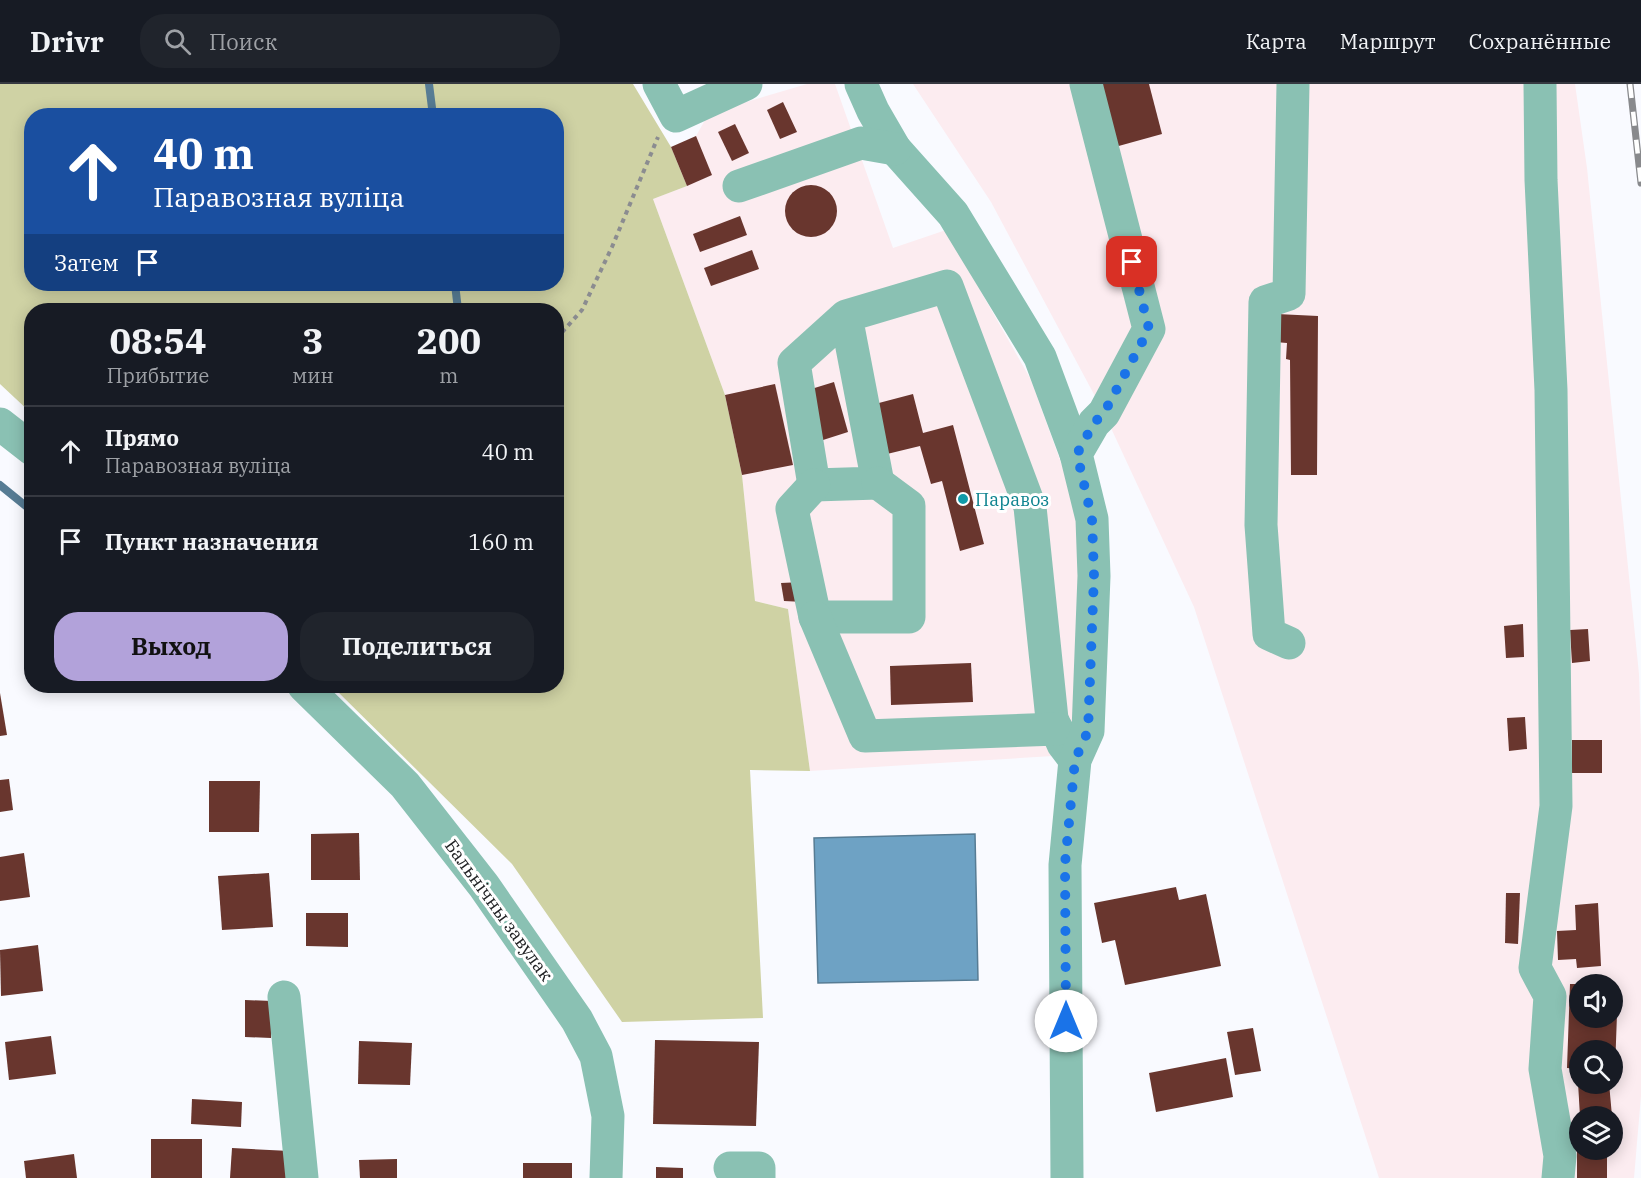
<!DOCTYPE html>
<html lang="ru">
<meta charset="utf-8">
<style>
:root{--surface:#171b24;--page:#20242c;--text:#f1f3f6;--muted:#9ea1a6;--line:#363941;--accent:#b2a2da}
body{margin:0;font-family:"IBM Plex Serif",serif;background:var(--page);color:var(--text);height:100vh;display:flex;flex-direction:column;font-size:22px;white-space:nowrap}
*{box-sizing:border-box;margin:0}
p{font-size:20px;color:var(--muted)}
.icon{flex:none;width:33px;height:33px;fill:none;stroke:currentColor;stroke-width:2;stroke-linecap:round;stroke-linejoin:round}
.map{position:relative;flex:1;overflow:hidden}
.details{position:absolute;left:24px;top:219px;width:540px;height:390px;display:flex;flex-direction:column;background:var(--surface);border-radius:24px;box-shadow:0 3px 15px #0003}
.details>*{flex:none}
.guide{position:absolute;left:24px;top:24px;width:540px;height:183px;border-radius:24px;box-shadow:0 3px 15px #0003;background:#1a4fa0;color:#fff;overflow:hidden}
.buttons{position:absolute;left:1569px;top:890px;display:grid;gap:12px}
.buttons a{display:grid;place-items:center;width:54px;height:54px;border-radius:50%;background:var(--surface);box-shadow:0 3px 15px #0003;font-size:30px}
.pin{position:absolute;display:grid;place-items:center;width:51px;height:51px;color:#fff;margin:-26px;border-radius:12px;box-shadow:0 3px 9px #0006}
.me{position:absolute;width:66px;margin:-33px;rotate:0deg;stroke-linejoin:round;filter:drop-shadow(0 0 4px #0008)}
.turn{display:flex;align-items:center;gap:21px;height:126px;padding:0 30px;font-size:27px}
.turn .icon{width:78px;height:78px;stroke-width:2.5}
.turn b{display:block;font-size:42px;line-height:51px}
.then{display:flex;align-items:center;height:57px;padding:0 30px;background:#0003;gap:12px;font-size:22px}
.eta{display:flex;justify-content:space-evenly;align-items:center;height:102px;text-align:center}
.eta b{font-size:36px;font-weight:800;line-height:42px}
.primary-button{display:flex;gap:12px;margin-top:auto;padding:12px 30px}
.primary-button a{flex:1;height:69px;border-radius:24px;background:var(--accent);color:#111;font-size:24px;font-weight:800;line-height:69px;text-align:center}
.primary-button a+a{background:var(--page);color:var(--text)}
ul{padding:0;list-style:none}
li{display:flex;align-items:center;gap:18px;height:90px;padding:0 30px;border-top:2px solid var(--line)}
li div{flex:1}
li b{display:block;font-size:22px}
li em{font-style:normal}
header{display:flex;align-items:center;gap:36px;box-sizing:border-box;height:84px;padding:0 30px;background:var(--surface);border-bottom:2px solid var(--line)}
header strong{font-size:28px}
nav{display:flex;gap:33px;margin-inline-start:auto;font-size:21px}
.search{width:420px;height:54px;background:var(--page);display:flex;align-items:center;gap:15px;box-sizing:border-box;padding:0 21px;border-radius:24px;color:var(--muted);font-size:22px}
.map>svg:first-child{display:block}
.industrial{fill:#fcecf0;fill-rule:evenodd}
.green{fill:#cfd2a4;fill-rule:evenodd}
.water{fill:#6ea2c4;stroke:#577c94;stroke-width:1.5}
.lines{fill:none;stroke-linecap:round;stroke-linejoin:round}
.stream{stroke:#577c94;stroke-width:8}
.building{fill:#69362e}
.path{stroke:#8b8c90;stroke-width:4;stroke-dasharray:4.5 4.5;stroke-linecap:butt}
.minor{stroke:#8ac1b3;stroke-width:33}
.rail-casing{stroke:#88898c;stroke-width:7}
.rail{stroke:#fff;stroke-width:4.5;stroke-dasharray:14;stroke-linecap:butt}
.route{stroke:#1a73e8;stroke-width:10;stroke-dasharray:0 18}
.culture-dot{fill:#0f9aa8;stroke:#fff;stroke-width:2}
.labels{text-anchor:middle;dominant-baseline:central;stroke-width:6;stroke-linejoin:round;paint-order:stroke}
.culture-label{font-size:18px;fill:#0d838f;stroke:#fff;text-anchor:start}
.street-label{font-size:18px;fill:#222325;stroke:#fff}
</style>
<header>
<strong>Drivr</strong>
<div class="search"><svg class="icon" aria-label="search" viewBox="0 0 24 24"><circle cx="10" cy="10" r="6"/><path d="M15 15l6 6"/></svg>Поиск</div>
<nav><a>Карта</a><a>Маршрут</a><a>Сохранённые</a></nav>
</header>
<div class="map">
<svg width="1641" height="1094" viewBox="0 0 1641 1094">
<rect width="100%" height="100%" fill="#f9faff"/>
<g class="industrial">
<polygon points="807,0 835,0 893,164 946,146 1031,296 1080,431 1075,647 1053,672 810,687 788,525 755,517 742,391 725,311 653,115 687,102 671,63 696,52 709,29"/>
<path d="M 913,0 L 1575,0 L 1587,84 L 1639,590 L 1641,657 L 1641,1012 L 1634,1094 L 1379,1094 L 1194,523 L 1104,329 L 991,118 ZM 1580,900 L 1612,900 L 1612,933 L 1580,933 ZM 1580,966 L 1612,966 L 1612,999 L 1580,999 ZM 1580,1032 L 1612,1032 L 1612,1065 L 1580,1065 Z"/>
</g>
<path class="green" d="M 0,0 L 633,0 L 671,63 L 687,102 L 653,115 L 725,311 L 742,391 L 755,517 L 788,525 L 810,687 L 750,686 L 763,934 L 622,938 L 512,780 L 336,606 L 351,604 L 354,602 L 556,602 L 556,226 L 32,226 L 31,329 L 0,300 ZM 32,32 L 556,32 L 556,200 L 32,200 Z"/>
<polygon class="water" points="975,750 978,896 818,899 814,754"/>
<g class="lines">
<g class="stream">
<polyline points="429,0 433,32"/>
<polyline points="455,200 458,226"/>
<polyline points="0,401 32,427"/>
</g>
</g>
<g class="building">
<polygon points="1098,0 1149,0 1162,50 1115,63"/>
<polygon points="783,18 797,48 780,55 767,26"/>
<polygon points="735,40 749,69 732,77 718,48"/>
<polygon points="696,52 712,91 687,102 671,63"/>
<circle cx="811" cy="127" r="26"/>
<polygon points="740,132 747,151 700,168 693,150"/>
<polygon points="752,166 759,185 711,202 704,184"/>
<polygon points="1277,230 1318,232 1317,391 1291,391 1290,276 1286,275 1287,259 1275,258"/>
<polygon points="834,298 848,348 823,356 808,306"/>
<polygon points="775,300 793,381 742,391 725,311"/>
<polygon points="913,310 923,349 953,341 984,460 960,467 942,397 931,400 920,362 887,370 875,320"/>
<polygon points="802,498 804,518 784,517 781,499"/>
<polygon points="1523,540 1524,573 1506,574 1504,542"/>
<polygon points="1588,545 1590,577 1572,579 1570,546"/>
<polygon points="971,579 973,618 891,621 890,582"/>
<polygon points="0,609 7,651 0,652"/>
<polygon points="1525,633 1527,665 1509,667 1507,634"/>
<rect x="1572" y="656" width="30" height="33"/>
<polygon points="9,695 13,726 0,728 0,696"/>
<polygon points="209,697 260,697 259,748 209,748"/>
<polygon points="359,749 360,796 311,796 311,750"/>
<polygon points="24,769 30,813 0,817 0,773"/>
<polygon points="269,789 273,843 222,846 218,792"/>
<polygon points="1176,803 1179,816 1206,810 1221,882 1125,901 1115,856 1102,859 1094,819"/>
<polygon points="1506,809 1520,809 1518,860 1505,859"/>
<polygon points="1598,819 1601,882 1577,884 1576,875 1558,876 1557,847 1576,846 1575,821"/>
<polygon points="306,829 348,829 348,863 306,862"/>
<polygon points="38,861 43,907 1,912 0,866"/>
<polygon points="1570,900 1580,900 1580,933 1612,933 1612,902 1618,902 1615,986 1612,986 1612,966 1580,966 1580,985 1567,984"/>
<polygon points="245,916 272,917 271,954 245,953"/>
<polygon points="1253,944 1261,987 1235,991 1227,948"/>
<polygon points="51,952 56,990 9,996 5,958"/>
<polygon points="655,956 759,958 756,1042 653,1040"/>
<polygon points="359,957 412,959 410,1001 358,1000"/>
<polygon points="1226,974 1233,1013 1156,1028 1149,989"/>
<polygon points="1578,999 1609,999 1612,1032 1580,1032"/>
<polygon points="192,1015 242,1018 241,1043 191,1040"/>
<rect x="151" y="1055" width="51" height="39"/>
<polygon points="232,1064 290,1067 289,1094 230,1094"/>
<rect x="1577" y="1065" width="30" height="29"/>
<polygon points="74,1070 77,1094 26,1094 24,1077"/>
<polygon points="397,1075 397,1094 360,1094 359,1076"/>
<rect x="523" y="1079" width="49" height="15"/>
<polygon points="656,1083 683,1084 683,1094 656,1094"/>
</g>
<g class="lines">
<polyline class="path" points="556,255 582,226 612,163 658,53"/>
<g class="minor">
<polyline points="659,0 676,32 746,0"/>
<polyline points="861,0 873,27 895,65 953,130 1040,273 1076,370"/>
<polyline points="1540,0 1541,96 1551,306 1556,722 1535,884 1550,912 1545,985 1560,1072 1558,1094"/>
<polyline points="739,102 861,59 895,65"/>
<polyline points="846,232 794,279 814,401 878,399 846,232 947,202 1030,423 1052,635 1063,660 1075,676"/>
<polyline points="0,340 32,365"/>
<polyline points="814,401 792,425 815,533 909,533 909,422 878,399"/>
<polyline points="815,533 865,652 1057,645"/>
<polyline points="1289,559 1269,550 1261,441 1265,218 1289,210 1293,0"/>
<polyline points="304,602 405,701 484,802 577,936 596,972 608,1032 606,1094"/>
<polyline points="284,913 302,1094"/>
<polyline points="730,1084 759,1084 759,1094"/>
<polyline points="1067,1094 1065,781 1075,676 1088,647 1094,492 1092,435 1076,370 1094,339 1104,329 1149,245 1086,0"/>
</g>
<defs>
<polyline id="rail" points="1630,0 1641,99"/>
</defs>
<use href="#rail" class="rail-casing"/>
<use href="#rail" class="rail"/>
</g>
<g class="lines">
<polyline class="route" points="1066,937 1065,780 1075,676 1088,647 1094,492 1092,435 1077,370 1094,339 1104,329 1149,245 1132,178"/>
</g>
<circle class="culture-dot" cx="963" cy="415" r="6"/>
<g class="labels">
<g class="culture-label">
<text x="975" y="415">Паравоз</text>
</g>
<g class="street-label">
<text transform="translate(499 826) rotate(54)">Бальнічны завулак</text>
</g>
</g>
</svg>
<div class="buttons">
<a><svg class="icon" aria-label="sound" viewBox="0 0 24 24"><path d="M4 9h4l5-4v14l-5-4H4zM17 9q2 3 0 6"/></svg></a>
<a><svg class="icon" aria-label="search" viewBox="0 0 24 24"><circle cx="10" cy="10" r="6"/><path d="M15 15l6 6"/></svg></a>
<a><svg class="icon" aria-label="layers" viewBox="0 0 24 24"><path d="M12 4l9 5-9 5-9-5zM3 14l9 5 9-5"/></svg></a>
</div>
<div class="pin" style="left:1132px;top:178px;background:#d93025"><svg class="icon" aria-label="arrive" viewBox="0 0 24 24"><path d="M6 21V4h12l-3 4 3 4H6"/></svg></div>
<svg class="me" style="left:1066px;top:937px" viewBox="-20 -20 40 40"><circle r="19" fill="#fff"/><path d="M0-13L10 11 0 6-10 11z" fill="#1a73e8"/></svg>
<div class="guide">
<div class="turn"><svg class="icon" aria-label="ahead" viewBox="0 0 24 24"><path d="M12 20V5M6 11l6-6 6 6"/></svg><div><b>40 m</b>Паравозная вуліца</div></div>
<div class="then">Затем<svg class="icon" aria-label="arrive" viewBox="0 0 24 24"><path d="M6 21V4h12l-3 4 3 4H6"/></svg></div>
</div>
<section class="details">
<div class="eta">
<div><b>08:54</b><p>Прибытие</p></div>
<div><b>3</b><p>мин</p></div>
<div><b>200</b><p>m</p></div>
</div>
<ul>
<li><svg class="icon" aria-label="ahead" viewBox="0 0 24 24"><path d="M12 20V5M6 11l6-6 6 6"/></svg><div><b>Прямо</b><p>Паравозная вуліца</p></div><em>40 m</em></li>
<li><svg class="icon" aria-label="arrive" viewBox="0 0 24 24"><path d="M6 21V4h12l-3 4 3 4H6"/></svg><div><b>Пункт назначения</b></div><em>160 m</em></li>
</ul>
<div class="primary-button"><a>Выход</a><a>Поделиться</a></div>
</section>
</div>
